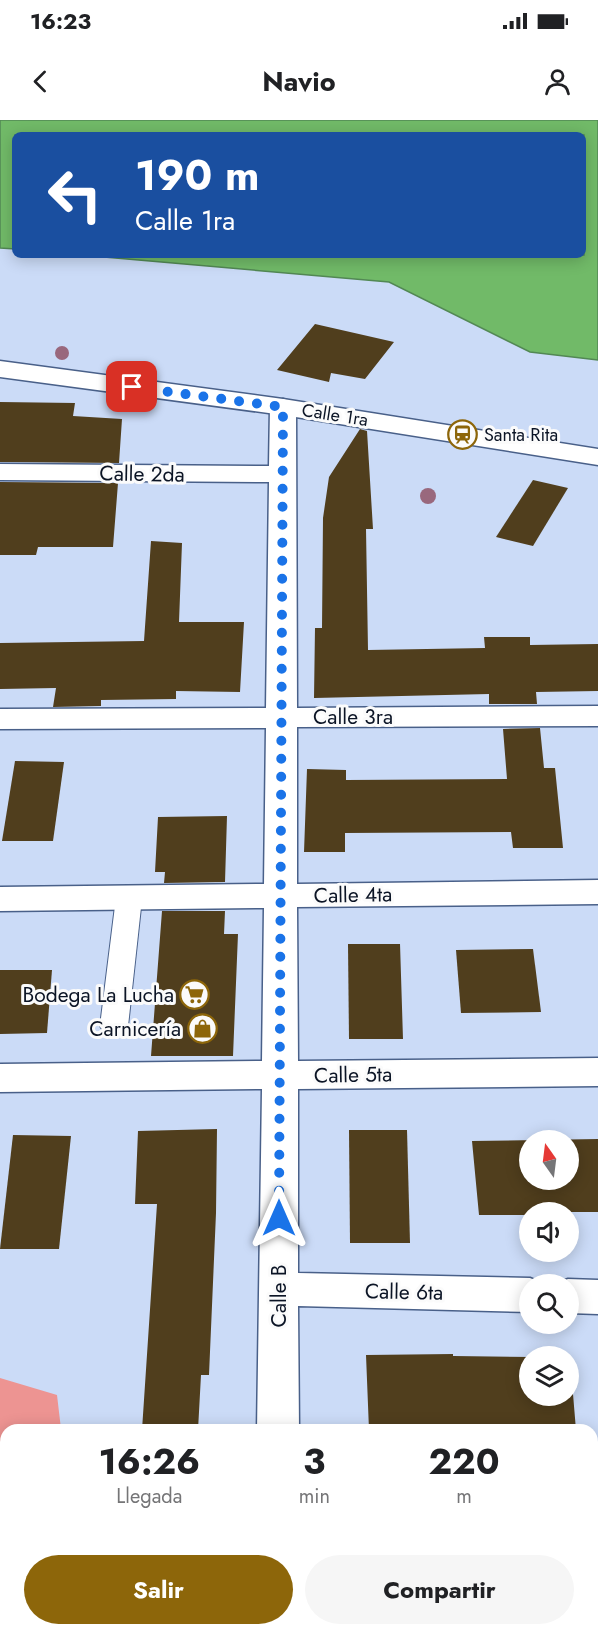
<!DOCTYPE html>
<html lang="es">
<meta charset="utf-8">
<style>
:root{--surface:#fff;--page:#f6f6f6;--text:#202124;--muted:#757577;--accent:#8d660a}
body{margin:0;font-family:Jost,sans-serif;background:var(--page);color:var(--text);height:100vh;display:flex;flex-direction:column;font-size:22px;white-space:nowrap}
*{box-sizing:border-box;margin:0}
p{font-size:20px;color:var(--muted)}
.icon{flex:none;width:33px;height:33px;fill:none;stroke:currentColor;stroke-width:2;stroke-linecap:round;stroke-linejoin:round}
.map{position:relative;flex:1;overflow:hidden}
.side{position:absolute;left:0px;top:1304px;width:598px;height:212px;display:flex;flex-direction:column;background:var(--surface);border-radius:18px 18px 0 0;box-shadow:0 3px 15px #0003}
.side>*{flex:none}
.guide{position:absolute;left:12px;top:12px;width:574px;height:126px;border-radius:9px;box-shadow:0 3px 15px #0003;background:#1a4fa0;color:#fff;overflow:hidden}
.needle{width:39px;rotate:346deg}
.controls{position:absolute;left:519px;top:1010px;display:grid;gap:12px}
.controls a{display:grid;place-items:center;width:60px;height:60px;border-radius:50%;background:var(--surface);box-shadow:0 3px 15px #0003;font-size:30px}
.pin{position:absolute;display:grid;place-items:center;width:51px;height:51px;color:#fff;margin:-26px;border-radius:12px;box-shadow:0 3px 9px #0006}
.me{position:absolute;width:66px;margin:-33px;rotate:0deg;stroke-linejoin:round;filter:drop-shadow(0 0 4px #0008)}
.turn{display:flex;align-items:center;gap:21px;height:126px;padding:0 24px;font-size:27px}
.turn .icon{width:78px;height:78px;stroke-width:2.5}
.turn b{display:block;font-size:42px;line-height:51px}
.eta{display:flex;justify-content:space-evenly;align-items:center;height:102px;text-align:center}
.eta b{font-size:36px;font-weight:700;line-height:42px}
.action{display:flex;gap:12px;margin-top:auto;padding:12px 24px}
.action a{flex:1;height:69px;border-radius:36px;background:var(--accent);color:#fff;font-size:24px;font-weight:700;line-height:69px;text-align:center}
.action a+a{background:var(--page);color:var(--text)}
.status{display:flex;justify-content:space-between;align-items:center;height:42px;padding:0 30px;background:var(--surface);direction:ltr}
.status svg{height:16px;fill:currentColor}
header{display:flex;justify-content:space-between;align-items:center;height:78px;padding:0 24px;background:var(--surface);font-size:27px;font-weight:700}
.map>svg:first-child{display:block}
.green{fill:#ed9492}
.water{fill:#71ba68;stroke:#528854;stroke-width:1.5}
.building{fill:#503e1d;fill-rule:evenodd}
.lines{fill:none;stroke-linecap:round;stroke-linejoin:round}
.lane-casing{stroke:#496089;stroke-width:2}
.street-casing{stroke:#496089;stroke-width:3}
.secondary-casing{stroke:#496089;stroke-width:3}
.lane{fill:#fff;fill-rule:evenodd}
.street{fill:#fff;fill-rule:evenodd}
.secondary{fill:#fff;fill-rule:evenodd}
.tree{fill:#99687d}
.route{stroke:#1a73e8;stroke-width:10;stroke-dasharray:0 18}
.labels{text-anchor:middle;dominant-baseline:central;stroke-width:6;stroke-linejoin:round;paint-order:stroke}
.far-street-label{font-size:18px;fill:#0b1425;stroke:#fbfbfb}
.far-poi-label{font-size:18px;fill:#0b1425;stroke:#fbfbfb;text-anchor:start}
.street-label{font-size:21px;fill:#0b1425;stroke:#fbfbfb}
.poi-label{font-size:21px;fill:#0b1425;stroke:#fbfbfb;text-anchor:end}
</style>
<div class="status"><b>16:23</b><svg viewBox="0 0 49 12"><path d="M0 12V9h3v3zM5 12V6h3v6zM10 12V3h3v9zM15 12V0h3v12zM26 1h20v11H26zM47 4h2v5h-2z"/></svg></div>
<header><svg class="icon" aria-label="back" viewBox="0 0 24 24"><path d="M15 5l-7 7 7 7"/></svg>Navio<svg class="icon" aria-label="person" viewBox="0 0 24 24"><circle cx="12" cy="8" r="4"/><path d="M4 21q1-7 8-7t8 7"/></svg></header>
<div class="map">
<svg width="598" height="1514" viewBox="0 0 598 1514">
<rect width="100%" height="100%" fill="#cbdbf7"/>
<polygon class="green" points="0,1258 57,1275 61,1309 6,1310 6,1509 230,1509 243,1514 0,1514"/>
<polygon class="water" points="0,0 598,0 598,240 530,232 389,162 81,135 584,135 584,15 15,15 15,129 0,128"/>
<g class="building">
<polygon points="315,204 394,222 365,259 331,253 329,262 277,250"/>
<polygon points="0,282 75,283 73,296 122,299 119,343 0,342"/>
<polygon points="360,309 367,311 373,409 366,409 368,530 485,528 484,517 530,517 530,525 598,524 598,571 536,572 537,584 489,584 489,574 314,578 315,508 322,508 323,398 329,357"/>
<polygon points="533,360 568,368 533,426 496,417"/>
<polygon points="0,362 118,363 113,427 38,427 36,435 0,435"/>
<polygon points="151,421 182,423 179,502 244,502 240,572 176,571 176,579 101,580 101,586 53,587 56,568 0,569 0,523 144,521"/>
<polygon points="540,608 544,648 555,648 563,728 513,728 511,712 345,713 345,732 304,732 307,649 346,650 346,660 507,659 503,609"/>
<polygon points="15,641 64,642 53,721 2,721"/>
<polygon points="227,696 225,762 164,763 165,752 155,752 158,697"/>
<polygon points="162,791 225,791 224,814 238,814 233,936 151,936"/>
<polygon points="348,824 400,824 403,919 349,919"/>
<polygon points="533,829 541,892 461,893 456,830"/>
<polygon points="0,850 52,850 47,913 0,914"/>
<polygon points="217,1009 216,1093 209,1255 201,1255 198,1310 142,1310 157,1084 135,1084 138,1011"/>
<polygon points="349,1010 407,1010 410,1123 350,1123"/>
<polygon points="13,1015 71,1016 59,1129 0,1129"/>
<path d="M 598,1019 L 598,1092 L 530,1092 L 530,1095 L 479,1095 L 472,1021 ZM 530,1020 L 568,1020 L 568,1059 L 530,1059 Z"/>
<polygon points="453,1234 453,1236 530,1237 530,1275 568,1275 570,1238 576,1310 369,1310 366,1235"/>
</g>
<g class="lines">
<defs>
<polygon id="lane" points="129,769 138,771 142,778 128,906 124,913 114,916 104,913 100,906 116,778 120,771"/>
<g id="street">
<polygon points="283,279 292,282 296,287 297,588 598,586 598,606 297,607 297,764 598,760 598,784 297,787 298,941 598,938 598,966 298,969 298,1153 530,1158 544,1164 530,1164 530,1192 298,1186 299,1310 257,1310 262,969 0,972 0,944 262,941 264,788 0,791 0,767 264,764 266,608 0,609 0,589 266,588 269,362 0,360 0,344 269,346 270,287 274,282"/>
<polygon points="568,1159 598,1160 598,1194 568,1193 568,1164 554,1164"/>
</g>
<polygon id="secondary" points="0,241 283,279 598,329 598,345 283,295 0,257"/>
</defs>
<use href="#lane" class="lane-casing"/>
<use href="#street" class="street-casing"/>
<use href="#secondary" class="secondary-casing"/>
<use href="#lane" class="lane"/>
<use href="#street" class="street"/>
<use href="#secondary" class="secondary"/>
</g>
<g class="tree">
<circle cx="62" cy="233" r="7"/>
<circle cx="428" cy="376" r="8"/>
</g>
<g class="lines">
<polyline class="route" points="132,267 283,287 279,1098"/>
</g>
<defs>
<symbol id="station-ring" viewBox="-11 -11 22 22"><circle r="9.5" fill="#fbfbfb" stroke="#8d660a" stroke-width="1.5"/><path d="M-3-6H3Q5-6 5-4V2Q5 4 3 4L4.5 6H3L1.5 4h-3L-3 6H-4.5L-3 4Q-5 4-5 2V-4Q-5-6-3-6ZM-3.5-4v3h7v-3ZM-3.5 1v1.5H-2V1ZM2 1v1.5H3.5V1Z" fill="#8d660a"/></symbol>
<symbol id="supermarket-ring" viewBox="-11 -11 22 22"><circle r="9.5" fill="#fbfbfb" stroke="#8d660a" stroke-width="1.5"/><path d="M-6-5.5h2.5l.6 2H6L4.5 2H-2.5L-4.4-4H-6ZM-1.5 3.2a1.3 1.3 0 1 0 .1 0ZM3 3.2a1.3 1.3 0 1 0 .1 0Z" fill="#8d660a"/></symbol>
<symbol id="shop-ring" viewBox="-11 -11 22 22"><circle r="9.5" fill="#fbfbfb" stroke="#8d660a" stroke-width="1.5"/><path d="M-5-2.5h2.3a2.7 3.5 0 0 1 5.4 0H5L5.5 6h-11ZM-1.5-2.5h3a1.5 2.3 0 0 0-3 0Z" fill="#8d660a"/></symbol>
</defs>
<g fill-rule="evenodd">
<use href="#station-ring" x="446" y="298" width="33" height="33"/>
<use href="#supermarket-ring" x="178" y="858" width="33" height="33"/>
<use href="#shop-ring" x="186" y="892" width="33" height="33"/>
</g>
<g class="labels">
<g class="far-street-label">
<text transform="translate(335 295) rotate(9)">Calle 1ra</text>
</g>
<g class="far-poi-label">
<text x="484" y="315">Santa Rita</text>
</g>
<g class="street-label">
<text transform="translate(142 354) rotate(1)">Calle 2da</text>
<text x="353" y="597">Calle 3ra</text>
<text transform="translate(353 775) rotate(-1)">Calle 4ta</text>
<text transform="translate(353 955) rotate(-1)">Calle 5ta</text>
<text transform="translate(404 1172) rotate(1)">Calle 6ta</text>
<text transform="translate(279 1176) rotate(-90)">Calle B</text>
</g>
<g class="poi-label">
<text x="174" y="875">Bodega La Lucha</text>
<text x="181" y="909">Carnicería</text>
</g>
</g>
</svg>
<div class="controls">
<a><svg class="needle" viewBox="-14 -14 28 28"><path d="M0-13l5 13h-10z" fill="#e53935"/><path d="M0 13l5-13h-10z" fill="#757577"/></svg></a>
<a><svg class="icon" aria-label="sound" viewBox="0 0 24 24"><path d="M4 9h4l5-4v14l-5-4H4zM17 9q2 3 0 6"/></svg></a>
<a><svg class="icon" aria-label="search" viewBox="0 0 24 24"><circle cx="10" cy="10" r="6"/><path d="M15 15l6 6"/></svg></a>
<a><svg class="icon" aria-label="layers" viewBox="0 0 24 24"><path d="M12 4l9 5-9 5-9-5zM3 14l9 5 9-5"/></svg></a>
</div>
<div class="pin" style="left:132px;top:267px;background:#d93025"><svg class="icon" aria-label="arrive" viewBox="0 0 24 24"><path d="M6 21V4h12l-3 4 3 4H6"/></svg></div>
<svg class="me" style="left:279px;top:1098px" viewBox="-20 -20 40 40"><path d="M0-17L14 15 0 8-14 15z" fill="#1a73e8" stroke="#fff" stroke-width="4"/></svg>
<div class="guide">
<div class="turn"><svg class="icon" aria-label="left" viewBox="0 0 24 24"><path d="M17 20v-9H6M10 6l-5 5 5 5"/></svg><div><b>190 m</b>Calle 1ra</div></div>
</div>
<section class="side">
<div class="eta">
<div><b>16:26</b><p>Llegada</p></div>
<div><b>3</b><p>min</p></div>
<div><b>220</b><p>m</p></div>
</div>
<div class="action"><a>Salir</a><a>Compartir</a></div>
</section>
</div>
